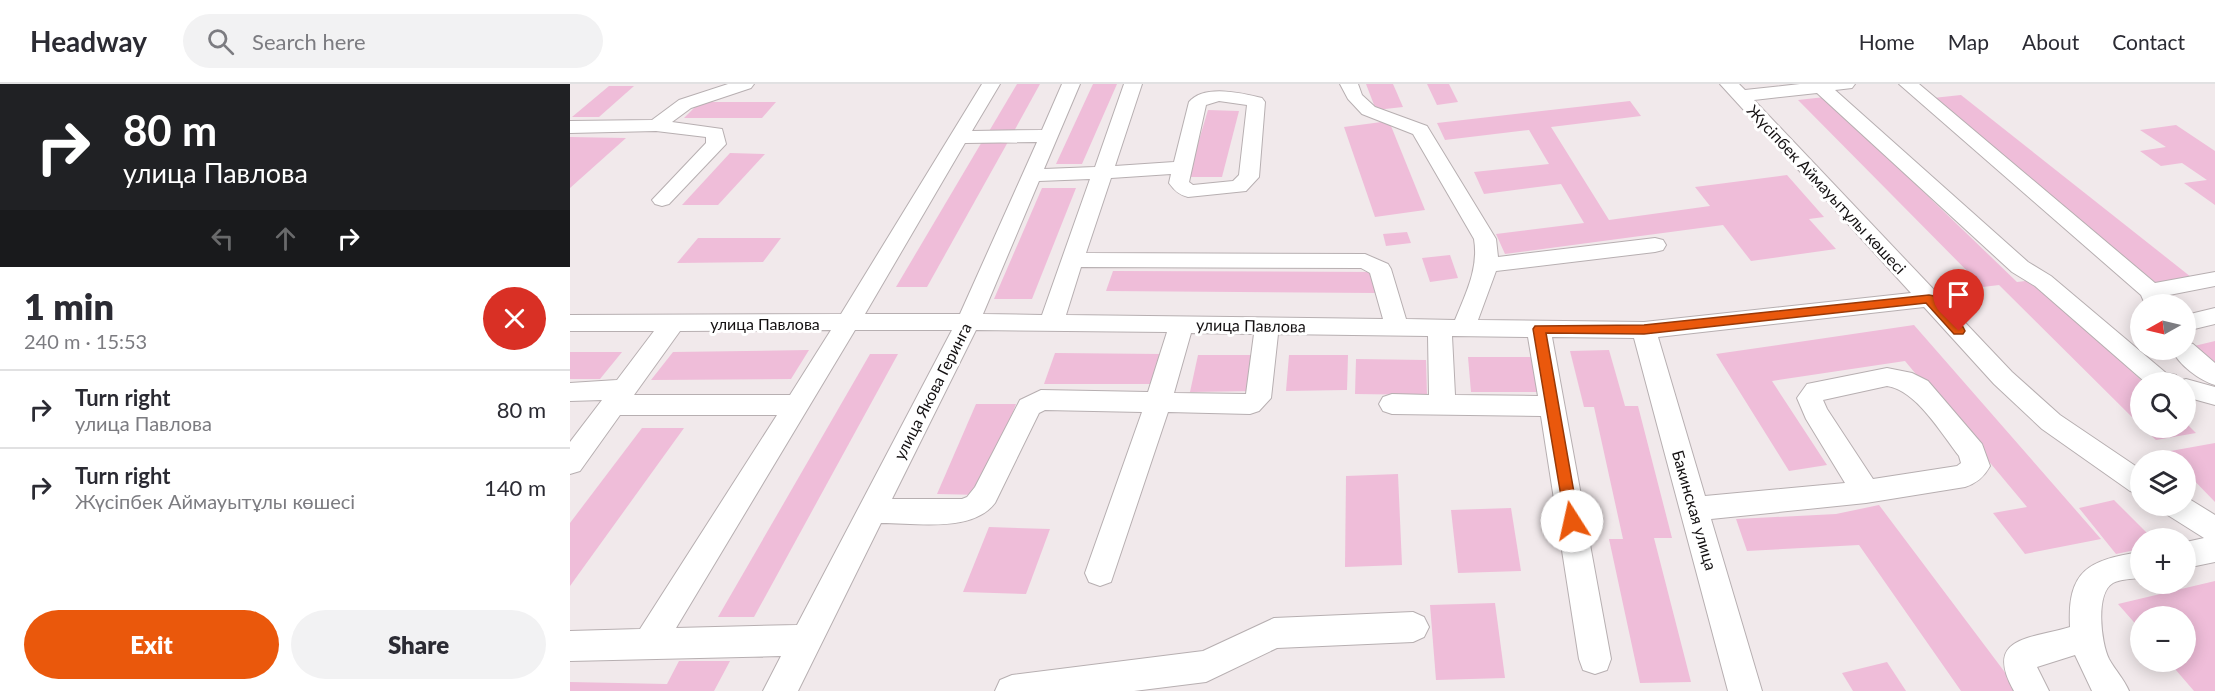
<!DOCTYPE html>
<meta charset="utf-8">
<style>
:root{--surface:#fff;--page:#f2f2f3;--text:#2b2b33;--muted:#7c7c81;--line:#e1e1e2;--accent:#ea580c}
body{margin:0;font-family:Lato,sans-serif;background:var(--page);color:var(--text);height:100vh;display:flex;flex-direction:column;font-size:22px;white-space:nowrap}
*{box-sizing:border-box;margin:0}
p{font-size:20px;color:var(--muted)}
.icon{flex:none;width:33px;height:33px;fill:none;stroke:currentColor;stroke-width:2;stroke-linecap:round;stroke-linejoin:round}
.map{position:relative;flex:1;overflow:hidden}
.details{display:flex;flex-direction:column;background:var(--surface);width:570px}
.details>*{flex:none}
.banner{background:#202124;color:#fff;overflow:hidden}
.needle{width:39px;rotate:262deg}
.controls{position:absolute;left:1560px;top:210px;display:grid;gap:12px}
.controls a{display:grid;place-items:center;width:66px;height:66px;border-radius:50%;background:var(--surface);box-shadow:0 3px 15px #0003;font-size:30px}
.pin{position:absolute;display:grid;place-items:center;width:51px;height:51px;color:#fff;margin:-62px -26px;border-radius:50% 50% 50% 0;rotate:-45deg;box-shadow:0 0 6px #0007}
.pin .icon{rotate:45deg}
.me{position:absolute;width:66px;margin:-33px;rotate:350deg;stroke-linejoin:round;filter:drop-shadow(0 0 4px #0008)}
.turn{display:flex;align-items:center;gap:21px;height:126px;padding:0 24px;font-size:27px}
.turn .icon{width:78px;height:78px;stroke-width:2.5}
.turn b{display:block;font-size:42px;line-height:51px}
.lanes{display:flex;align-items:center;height:57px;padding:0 24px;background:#0003;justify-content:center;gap:30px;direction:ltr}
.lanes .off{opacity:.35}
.round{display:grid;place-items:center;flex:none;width:63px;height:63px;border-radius:32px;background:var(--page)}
.head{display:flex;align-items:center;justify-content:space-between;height:102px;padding:0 24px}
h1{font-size:36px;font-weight:800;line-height:45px}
.cta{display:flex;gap:12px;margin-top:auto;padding:12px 24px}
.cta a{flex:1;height:69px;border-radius:36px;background:var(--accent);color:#fff;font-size:24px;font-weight:800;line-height:69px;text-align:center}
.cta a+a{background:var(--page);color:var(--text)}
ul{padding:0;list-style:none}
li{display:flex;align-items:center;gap:18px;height:78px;padding:0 24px;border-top:2px solid var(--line)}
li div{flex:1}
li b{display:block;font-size:22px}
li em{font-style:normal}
header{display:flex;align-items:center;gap:36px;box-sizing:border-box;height:84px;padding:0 30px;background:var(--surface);border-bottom:2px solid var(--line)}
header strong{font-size:28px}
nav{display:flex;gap:33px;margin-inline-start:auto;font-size:21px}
.search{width:420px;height:54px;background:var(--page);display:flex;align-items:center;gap:15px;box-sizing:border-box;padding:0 21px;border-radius:33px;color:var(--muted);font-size:22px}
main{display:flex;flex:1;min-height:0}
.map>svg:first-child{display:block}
.building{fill:#efbdd9}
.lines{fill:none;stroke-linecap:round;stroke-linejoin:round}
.minor-casing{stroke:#b7afb1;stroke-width:2}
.minor{fill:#fff;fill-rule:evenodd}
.route{fill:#ea580c;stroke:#983908;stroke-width:1.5}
.labels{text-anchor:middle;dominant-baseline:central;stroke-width:6;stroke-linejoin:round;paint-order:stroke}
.street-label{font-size:16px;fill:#141112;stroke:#fff}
</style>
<header>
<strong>Headway</strong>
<div class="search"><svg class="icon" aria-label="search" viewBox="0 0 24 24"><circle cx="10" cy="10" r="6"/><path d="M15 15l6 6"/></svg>Search here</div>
<nav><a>Home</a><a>Map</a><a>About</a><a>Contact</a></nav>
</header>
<main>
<section class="details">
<div class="banner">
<div class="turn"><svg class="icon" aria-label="right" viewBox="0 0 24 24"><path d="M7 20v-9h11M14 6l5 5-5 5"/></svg><div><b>80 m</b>улица Павлова</div></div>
<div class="lanes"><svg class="icon off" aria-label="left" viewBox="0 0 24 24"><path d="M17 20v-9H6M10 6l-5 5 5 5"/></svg><svg class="icon off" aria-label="ahead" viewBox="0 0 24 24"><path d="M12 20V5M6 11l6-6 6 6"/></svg><svg class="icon" aria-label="right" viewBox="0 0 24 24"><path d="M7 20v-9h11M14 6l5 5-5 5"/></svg></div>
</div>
<div class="head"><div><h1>1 min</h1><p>240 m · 15:53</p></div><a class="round" style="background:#d93025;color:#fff"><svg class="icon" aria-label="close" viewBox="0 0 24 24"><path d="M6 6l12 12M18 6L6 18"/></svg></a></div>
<ul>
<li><svg class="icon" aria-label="right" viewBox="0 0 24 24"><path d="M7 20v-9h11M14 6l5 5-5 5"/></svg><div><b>Turn right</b><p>улица Павлова</p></div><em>80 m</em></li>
<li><svg class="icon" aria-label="right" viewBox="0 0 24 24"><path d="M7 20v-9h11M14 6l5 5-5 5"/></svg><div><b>Turn right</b><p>Жүсіпбек Аймауытұлы көшесі</p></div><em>140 m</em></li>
</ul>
<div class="cta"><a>Exit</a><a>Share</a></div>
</section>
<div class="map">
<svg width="1645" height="607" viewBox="0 0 1645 607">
<rect width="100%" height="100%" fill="#f1e9eb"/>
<g class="building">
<polygon points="447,0 470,0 443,49 418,49"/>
<polygon points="523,0 547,0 512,80 486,80"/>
<polygon points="796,0 823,0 833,23 806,26"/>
<polygon points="857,0 879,0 888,18 867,21"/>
<polygon points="39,2 64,2 29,33 2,33"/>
<polygon points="1391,11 1621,193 1586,199 1363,14"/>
<polygon points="1255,13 1447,198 1464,196 1573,298 1570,298 1570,341 1429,201 1413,203 1228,16"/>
<polygon points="1060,17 1071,32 981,43 1039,136 1140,122 1125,103 1217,91 1254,133 1239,135 1266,165 1181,177 1153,141 935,170 926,150 1014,139 991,100 914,110 904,88 979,80 959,46 875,56 867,39"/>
<polygon points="130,18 206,18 192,34 114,34"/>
<polygon points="638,26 669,27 652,93 618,93"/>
<polygon points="819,37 855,126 805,133 774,43"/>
<polygon points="1606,41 1645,67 1645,121 1614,99 1637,96 1612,79 1591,82 1570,67 1596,63 1570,46"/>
<polygon points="0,53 56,54 0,104"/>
<polygon points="413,56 439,56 357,203 326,203"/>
<polygon points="160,69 195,70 148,121 112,121"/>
<polygon points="472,104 506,104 462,215 424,215"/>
<polygon points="837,148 841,159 816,162 813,150"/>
<polygon points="128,154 211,154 193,178 107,179"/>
<polygon points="880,171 888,194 860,198 852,174"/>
<polygon points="543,187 807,188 806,209 536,207"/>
<polygon points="1344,241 1531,455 1455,470 1423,429 1457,423 1335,277 1202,297 1257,381 1219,387 1146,270"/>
<polygon points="1645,257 1645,283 1620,263"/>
<polygon points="239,266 221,295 81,296 103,268"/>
<polygon points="1039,266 1055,322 1068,322 1102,454 1084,454 1121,598 1070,599 1039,455 1053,455 1024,323 1014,323 1000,267"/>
<polygon points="0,268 52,268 30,295 0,295"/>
<polygon points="485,269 591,270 583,300 474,300"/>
<polygon points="300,270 328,270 184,533 148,533"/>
<polygon points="628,271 691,271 686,307 620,308"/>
<polygon points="719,271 778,271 777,306 716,307"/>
<polygon points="898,273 968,273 973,308 901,308"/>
<polygon points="786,275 856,276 857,311 785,310"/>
<polygon points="406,320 446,320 411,411 367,410"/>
<polygon points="1616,339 1626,349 1586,356 1573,344 1616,344"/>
<polygon points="72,344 114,344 0,502 0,439"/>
<polygon points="1645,359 1645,418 1616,388 1616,376 1604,376 1595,368"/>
<polygon points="828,390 832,481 775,483 776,392"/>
<polygon points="1544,416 1582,454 1570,454 1570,465 1546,470 1509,424"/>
<polygon points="1309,421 1449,607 1391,607 1289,461 1177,467 1166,435 1266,430"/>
<polygon points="941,424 951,487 888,489 881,426"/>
<polygon points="419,443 480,445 456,510 393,508"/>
<polygon points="1645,497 1645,607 1624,607 1599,578 1616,578 1616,532 1570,532 1570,545 1548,520"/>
<polygon points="925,519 935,594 866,596 860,521"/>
<polygon points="109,577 160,577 144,607 0,607 0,598 97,600"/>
<polygon points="1317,578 1336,607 1283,607 1272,589"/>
</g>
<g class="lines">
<defs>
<g id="minor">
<polygon points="158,0 184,0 181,4 121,24 102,38 152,45 156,60 99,120 92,122 85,120 82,116 136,59 136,53 86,47 0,49 0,37 82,36 109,16"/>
<path d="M 412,0 L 430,0 L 402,47 L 472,46 L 492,0 L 510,0 L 474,85 L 525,83 L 554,0 L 572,0 L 545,82 L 604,78 L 619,18 C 634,0 672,9 692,14 L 695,18 L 689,93 L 676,107 L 618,113 C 609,111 604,106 599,99 L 601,90 L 541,94 L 516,169 L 795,170 L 818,180 L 821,185 L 836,235 L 885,236 C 896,209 909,184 904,155 L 843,50 L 792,30 L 778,15 L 770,0 L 788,0 L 792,11 L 805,23 L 857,42 L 926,155 L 928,173 L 1085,154 L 1093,156 L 1096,161 L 1093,166 L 1085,168 L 926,187 L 908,236 L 1074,238 L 1341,209 L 1150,0 L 1169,0 L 1175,6 L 1230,0 L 1285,0 L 1282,4 L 1265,6 L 1458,178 L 1481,192 L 1596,289 L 1606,291 L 1609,297 L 1616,295 L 1645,303 L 1645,321 L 1616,313 L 1616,298 L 1575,298 L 1465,202 L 1442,188 L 1247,9 L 1184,16 L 1442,288 L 1490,331 L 1570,385 L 1570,410 L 1560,407 L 1472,345 L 1424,300 L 1354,223 L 1088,253 L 1135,412 L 1275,399 L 1236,335 L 1227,314 L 1237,300 L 1317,284 L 1342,289 L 1358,297 L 1412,360 L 1420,382 C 1414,393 1407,399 1395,403 L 1296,419 L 1141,435 L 1192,607 L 1158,607 L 1064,254 L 982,253 L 1041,575 L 1037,586 L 1025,590 L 1013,586 L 1009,575 L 971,332 L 822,330 L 813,327 L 809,320 L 813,313 L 822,310 L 859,311 L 858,252 L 708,250 L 701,314 L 689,327 L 680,330 L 598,328 L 541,498 L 530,502 L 519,498 L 515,489 L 572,328 L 475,326 L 469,329 L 425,419 C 402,449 346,439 311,439 L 228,607 L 193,607 L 211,572 L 0,577 L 0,547 L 70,545 L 207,331 L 50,331 L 10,387 L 0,390 L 0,358 L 32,316 L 0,317 L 0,299 L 47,296 L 84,247 L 0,247 L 0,231 L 271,230 ZM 649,17 L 677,21 L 669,91 L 663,97 L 623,101 L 619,98 L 636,21 ZM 467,58 L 390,230 L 295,230 L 395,59 ZM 520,95 L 472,231 L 413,230 L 469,97 ZM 511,183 L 791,184 L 800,189 L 813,235 L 496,231 ZM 261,246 L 220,311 L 64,311 L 110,247 ZM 285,246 L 382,246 L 227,541 L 106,544 ZM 406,246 L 597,248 L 578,308 L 471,306 L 450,316 L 405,403 L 397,413 L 392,415 L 322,415 ZM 621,249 L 684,250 L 676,310 L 604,309 ZM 882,252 L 958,253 L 968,312 L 885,311 ZM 1317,302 C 1346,306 1371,349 1389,372 L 1391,379 L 1387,382 L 1303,395 L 1257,325 L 1253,316 Z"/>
<polygon points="1329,0 1349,0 1585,199 1645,188 1645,202 1594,212 1597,220 1575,220 1571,211"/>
<polygon points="1645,224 1645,240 1616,247 1616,231"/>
<path d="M 1616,258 L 1623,260 L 1645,279 L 1645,301 C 1629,296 1609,281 1602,266 L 1616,266 Z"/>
<polygon points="1616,413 1645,431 1645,478 1616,484 1616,458 1634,454 1596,430 1592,422 1616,422"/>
<path d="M 1570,468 L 1570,494 C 1562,495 1550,495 1543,499 C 1525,509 1531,559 1539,575 C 1545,586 1554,595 1559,607 L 1522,607 L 1505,571 L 1467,583 L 1479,607 L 1444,607 C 1413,552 1461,555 1500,543 C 1497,486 1519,476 1570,468 Z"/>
<polygon points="843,528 854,533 859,543 854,553 843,558 707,564 636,598 564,607 425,607 430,596 442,591 633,567 704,534"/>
</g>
</defs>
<use href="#minor" class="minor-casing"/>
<use href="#minor" class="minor"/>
</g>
<polygon class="route" points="1359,211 1364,212 1393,243 1395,247 1393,250 1384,250 1356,219 1074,250 976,249 1009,437 1007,442 1002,443 996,442 963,245 965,242 1074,241"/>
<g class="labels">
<g class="street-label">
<text transform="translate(1257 105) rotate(47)">Жүсіпбек Аймауытұлы көшесі</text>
<text x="195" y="239">улица Павлова</text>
<text transform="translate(681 241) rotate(1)">улица Павлова</text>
<text transform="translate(362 307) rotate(-63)">улица Якова Геринга</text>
<text transform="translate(1125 426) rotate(74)">Бакинская улица</text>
</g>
</g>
</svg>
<div class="controls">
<a><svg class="needle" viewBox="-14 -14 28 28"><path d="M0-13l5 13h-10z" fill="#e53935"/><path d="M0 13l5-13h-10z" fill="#7c7c81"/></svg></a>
<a><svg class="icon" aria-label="search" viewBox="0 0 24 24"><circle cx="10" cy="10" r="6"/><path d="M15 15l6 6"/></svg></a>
<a><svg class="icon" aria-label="layers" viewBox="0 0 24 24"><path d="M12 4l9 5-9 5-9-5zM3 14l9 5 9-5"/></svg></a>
<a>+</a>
<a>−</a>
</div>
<div class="pin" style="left:1389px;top:247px;background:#d93025"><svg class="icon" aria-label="arrive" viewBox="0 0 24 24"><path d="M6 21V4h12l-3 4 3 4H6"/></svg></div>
<svg class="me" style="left:1002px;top:437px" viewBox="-20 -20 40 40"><circle r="19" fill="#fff"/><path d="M0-13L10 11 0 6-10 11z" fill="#ea580c"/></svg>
</div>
</main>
